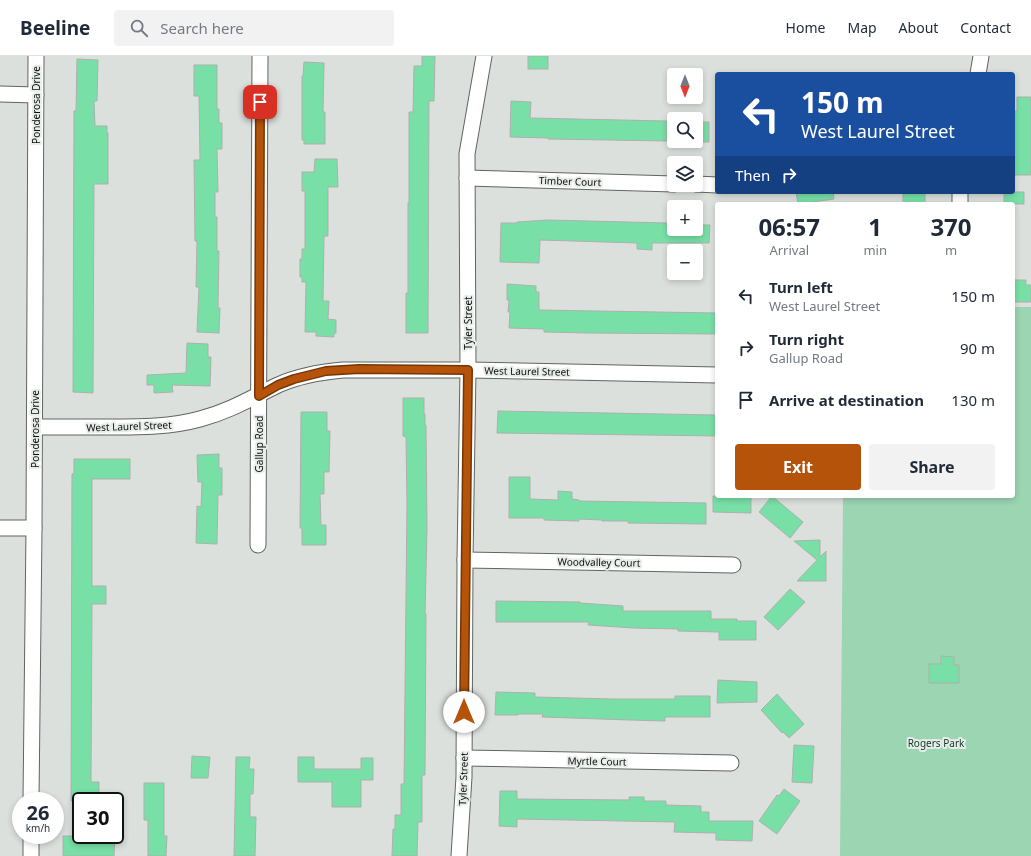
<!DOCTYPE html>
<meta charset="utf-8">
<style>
:root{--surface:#fff;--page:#f2f2f3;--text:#1f2937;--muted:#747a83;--line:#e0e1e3;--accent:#b45309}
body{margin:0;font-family:"Noto Sans",sans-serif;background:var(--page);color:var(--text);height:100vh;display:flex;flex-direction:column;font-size:15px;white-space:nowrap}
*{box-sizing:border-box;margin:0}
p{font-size:13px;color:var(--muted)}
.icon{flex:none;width:22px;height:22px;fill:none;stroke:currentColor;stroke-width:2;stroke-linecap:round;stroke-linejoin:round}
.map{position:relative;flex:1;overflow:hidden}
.details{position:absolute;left:715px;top:146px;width:300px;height:296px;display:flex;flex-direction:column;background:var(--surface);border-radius:4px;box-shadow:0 2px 6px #0003}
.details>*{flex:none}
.top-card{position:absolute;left:715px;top:16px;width:300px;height:122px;border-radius:4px;box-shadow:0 2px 6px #0003;background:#1a4fa0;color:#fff;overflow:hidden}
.needle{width:26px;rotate:180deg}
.tools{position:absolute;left:667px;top:12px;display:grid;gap:8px}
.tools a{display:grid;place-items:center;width:36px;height:36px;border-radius:4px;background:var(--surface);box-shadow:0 2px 6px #0003;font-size:20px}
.speed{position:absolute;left:12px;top:736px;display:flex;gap:8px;font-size:20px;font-weight:700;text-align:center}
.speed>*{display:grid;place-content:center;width:52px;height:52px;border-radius:50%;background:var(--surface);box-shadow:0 2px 6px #0003;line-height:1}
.speed small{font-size:10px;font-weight:400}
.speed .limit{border:2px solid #111;border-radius:6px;background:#fff;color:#111}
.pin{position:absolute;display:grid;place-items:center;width:34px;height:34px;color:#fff;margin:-17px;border-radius:8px;box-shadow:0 2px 6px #0006}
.me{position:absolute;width:44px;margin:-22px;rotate:0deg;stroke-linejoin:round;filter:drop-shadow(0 0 3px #0008)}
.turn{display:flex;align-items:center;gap:14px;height:84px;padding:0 20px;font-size:18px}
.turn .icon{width:52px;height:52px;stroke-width:2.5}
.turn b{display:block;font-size:28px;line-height:34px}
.then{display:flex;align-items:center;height:38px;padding:0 20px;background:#0003;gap:8px;font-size:15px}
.eta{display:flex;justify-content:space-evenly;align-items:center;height:68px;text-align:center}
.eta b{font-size:24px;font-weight:700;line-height:28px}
.primary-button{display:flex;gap:8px;margin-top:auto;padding:8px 20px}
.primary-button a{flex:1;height:46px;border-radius:4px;background:var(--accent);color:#fff;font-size:16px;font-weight:700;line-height:46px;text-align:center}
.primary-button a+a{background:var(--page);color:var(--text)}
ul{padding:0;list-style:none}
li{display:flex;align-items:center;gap:12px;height:52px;padding:0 20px}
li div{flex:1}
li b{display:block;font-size:15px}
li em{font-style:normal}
header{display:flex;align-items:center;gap:24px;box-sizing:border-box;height:56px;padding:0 20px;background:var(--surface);border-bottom:1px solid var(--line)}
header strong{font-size:19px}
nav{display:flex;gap:22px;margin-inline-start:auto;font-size:14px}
.search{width:280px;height:36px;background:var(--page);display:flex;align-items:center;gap:10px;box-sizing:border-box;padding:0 14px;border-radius:4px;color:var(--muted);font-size:15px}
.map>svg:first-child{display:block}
.green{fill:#9bd5b2}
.building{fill:#78e0a6;stroke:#acb1ad}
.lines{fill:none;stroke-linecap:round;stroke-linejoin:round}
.minor-casing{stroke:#616562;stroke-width:17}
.minor{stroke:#fff;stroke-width:15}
.route-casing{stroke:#753606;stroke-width:10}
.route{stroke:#b45309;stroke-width:7}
.labels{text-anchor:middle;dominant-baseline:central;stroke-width:4;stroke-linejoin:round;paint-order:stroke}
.street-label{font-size:10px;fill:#0b0d0b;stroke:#e8edea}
.park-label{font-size:10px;fill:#0c3923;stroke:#e8edea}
</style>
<header>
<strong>Beeline</strong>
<div class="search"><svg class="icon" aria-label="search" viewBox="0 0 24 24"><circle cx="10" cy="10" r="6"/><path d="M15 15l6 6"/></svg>Search here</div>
<nav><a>Home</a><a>Map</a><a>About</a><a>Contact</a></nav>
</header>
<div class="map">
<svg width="1031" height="800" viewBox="0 0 1031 800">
<rect width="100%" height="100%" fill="#dbe0dd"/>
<polygon class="green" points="1013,251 1031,251 1031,800 840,800 843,440 1013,440"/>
<g class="building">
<polygon points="422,0 435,0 434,45 429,45 428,277 406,277 406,237 408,237 408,147 409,147 409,56 413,56 414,10 422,10"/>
<rect x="528" y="0" width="20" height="13"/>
<polygon points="77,3 98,4 97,45 94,45 95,70 107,70 107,77 108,77 108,128 94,128 93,337 73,336 74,55 76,55"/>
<polygon points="304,6 324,7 323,56 325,56 325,88 304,88 304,84 302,84 302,20 303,20"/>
<polygon points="194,9 217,9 217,53 219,53 219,67 222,67 222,93 217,93 218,136 215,136 215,161 217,161 217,195 219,195 218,252 220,252 219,277 197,276 199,231 196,231 197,185 195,185 194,104 200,104 199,40 194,40"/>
<polygon points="1017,41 1031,41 1031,119 1013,119 1014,55 1017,55"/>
<polygon points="511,45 531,46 530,62 667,65 667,85 548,83 548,82 510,81"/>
<rect x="696" y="66" width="13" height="20"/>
<polygon points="315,103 337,103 338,131 328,131 328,180 324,180 323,245 329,245 328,263 336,264 336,277 334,277 334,281 316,280 316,276 305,276 306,226 302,226 302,221 300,221 300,203 302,203 302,193 305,193 305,135 302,135 302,116 314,116"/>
<polygon points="796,136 833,136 834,143 798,148"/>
<rect x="903" y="136" width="22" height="12"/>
<rect x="1004" y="136" width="20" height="12"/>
<polygon points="548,164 667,167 667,173 696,173 696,169 710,169 709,187 652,187 652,194 637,193 637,187 540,184 539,207 500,206 501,167 517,167 517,166"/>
<polygon points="1013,224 1026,224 1026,229 1031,229 1031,246 1013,246"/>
<polygon points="507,228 536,230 536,236 539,236 539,254 717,257 717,278 587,277 544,276 544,273 509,272 510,256 508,256 509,244 507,244"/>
<polygon points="187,287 208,288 208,301 211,301 210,330 172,329 173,336 154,337 154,329 147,329 147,319 186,317"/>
<polygon points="403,342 424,342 424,358 425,358 425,369 426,369 427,473 425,558 426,558 425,719 422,719 422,766 418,766 417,800 392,800 393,773 395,773 395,759 401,759 401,728 404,728 407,448 406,381 403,380"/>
<polygon points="498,355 717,359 717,380 497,377"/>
<polygon points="301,356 327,356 327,375 330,375 329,416 324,416 324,438 320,438 321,469 326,469 326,489 302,489 302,472 300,472"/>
<polygon points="219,398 219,412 222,412 222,439 218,439 217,488 196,487 197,450 201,451 202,426 198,426 197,399"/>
<polygon points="74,403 130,403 130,423 92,423 92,530 106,530 106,548 92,548 91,726 99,726 99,745 71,745 72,418 74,418"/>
<polygon points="509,421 530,421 530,443 558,444 558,435 572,436 572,443 579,444 579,445 706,447 706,468 628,467 628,465 602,465 602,464 579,463 579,465 544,464 544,462 509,462"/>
<polygon points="713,440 751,440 751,457 713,456"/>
<polygon points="772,440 803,466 790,482 759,456"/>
<polygon points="820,484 820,501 826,495 826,525 797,525 817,504 794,485"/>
<polygon points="790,533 805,546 778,574 764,561"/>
<polygon points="496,545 580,546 580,547 623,550 623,555 711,555 711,563 737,563 737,565 756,565 756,584 719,584 719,576 678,575 678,573 633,572 588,569 589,566 496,566"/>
<polygon points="941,600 954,601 954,609 959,609 959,627 929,627 929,608 941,608"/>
<polygon points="718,624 757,626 757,646 717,647"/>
<polygon points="496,636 535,637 535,641 612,643 675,643 675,640 710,640 710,661 665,661 665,665 630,664 542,661 543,658 518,658 518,659 495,659"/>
<polygon points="777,638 804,668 789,682 783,676 782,677 761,654"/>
<polygon points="794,689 814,690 812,727 792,726"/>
<polygon points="192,700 210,701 208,722 191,722"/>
<polygon points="236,701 250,701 249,713 254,713 253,738 250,738 250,761 256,761 255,800 234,800"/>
<polygon points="298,701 314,701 314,713 361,713 361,702 373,702 373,724 361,724 361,751 332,751 332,726 298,726"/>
<polygon points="144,727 164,727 164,780 167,780 166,800 148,800 148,764 144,764"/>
<polygon points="784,733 800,745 777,778 759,765 777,739 779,740"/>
<polygon points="500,735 517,735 517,743 629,744 629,741 644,741 644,745 666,745 666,749 701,750 701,756 709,756 709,765 753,765 752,785 716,784 716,777 674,776 675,766 517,763 517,771 499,770"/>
<polygon points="91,779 115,780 114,800 63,800 63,780 91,780"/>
</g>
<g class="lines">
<defs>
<g id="minor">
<polyline points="978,18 981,0"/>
<polyline points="0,38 36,39"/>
<polyline points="467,122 674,128"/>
<polyline points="696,128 717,129"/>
<polyline points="960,136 960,148"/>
<path d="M 35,371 C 60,371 85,371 110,371 C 141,371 171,371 200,363 C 230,355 251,342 278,329 C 298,320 320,316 343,314 L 468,314 L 717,319"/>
<polyline points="0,472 34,472"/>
<polyline points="258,489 260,0"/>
<polyline points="465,504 733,509"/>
<polyline points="464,702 731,707"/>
<polyline points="31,745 34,472 36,0"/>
<polyline points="31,800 31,779"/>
<polyline points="459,800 464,721 465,504 468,314 467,98 484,0"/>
</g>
</defs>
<use href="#minor" class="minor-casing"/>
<use href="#minor" class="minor"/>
</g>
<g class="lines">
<defs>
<polyline id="route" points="260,46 259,340 278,329 294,323 326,315 359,313 468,314 464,656"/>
</defs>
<use href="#route" class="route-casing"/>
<use href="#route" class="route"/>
</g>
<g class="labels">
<g class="street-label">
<text transform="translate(36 49) rotate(-90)">Ponderosa Drive</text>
<text transform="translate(570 125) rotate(2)">Timber Court</text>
<text transform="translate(468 267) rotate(-90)">Tyler Street</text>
<text transform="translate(527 315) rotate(1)">West Laurel Street</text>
<text transform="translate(129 370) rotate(-2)">West Laurel Street</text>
<text transform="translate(35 373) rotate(-90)">Ponderosa Drive</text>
<text transform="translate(259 388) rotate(-90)">Gallup Road</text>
<text transform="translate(599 506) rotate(1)">Woodvalley Court</text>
<text transform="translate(597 705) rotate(1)">Myrtle Court</text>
<text transform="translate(463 723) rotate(-88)">Tyler Street</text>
</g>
<g class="park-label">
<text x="936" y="687">Rogers Park</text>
</g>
</g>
</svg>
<div class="tools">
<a><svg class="needle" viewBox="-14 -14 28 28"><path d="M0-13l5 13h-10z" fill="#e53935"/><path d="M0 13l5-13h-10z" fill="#747a83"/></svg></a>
<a><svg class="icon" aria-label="search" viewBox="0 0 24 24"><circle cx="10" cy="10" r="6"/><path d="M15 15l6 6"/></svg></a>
<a><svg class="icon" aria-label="layers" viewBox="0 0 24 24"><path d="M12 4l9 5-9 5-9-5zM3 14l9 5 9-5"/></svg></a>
<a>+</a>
<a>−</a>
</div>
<div class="speed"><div>26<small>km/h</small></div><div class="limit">30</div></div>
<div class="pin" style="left:260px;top:46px;background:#d93025"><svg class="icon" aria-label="arrive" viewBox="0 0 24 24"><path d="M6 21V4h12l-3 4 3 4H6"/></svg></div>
<svg class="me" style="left:464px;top:656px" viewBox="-20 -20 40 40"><circle r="19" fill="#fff"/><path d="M0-13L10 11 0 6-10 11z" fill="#b45309"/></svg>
<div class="top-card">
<div class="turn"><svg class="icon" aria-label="left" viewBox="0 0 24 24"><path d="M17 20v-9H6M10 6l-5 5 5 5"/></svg><div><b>150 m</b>West Laurel Street</div></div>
<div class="then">Then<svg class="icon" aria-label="right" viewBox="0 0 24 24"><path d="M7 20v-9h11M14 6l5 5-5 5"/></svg></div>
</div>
<section class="details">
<div class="eta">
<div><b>06:57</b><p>Arrival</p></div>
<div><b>1</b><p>min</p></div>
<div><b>370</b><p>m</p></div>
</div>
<ul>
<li><svg class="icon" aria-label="left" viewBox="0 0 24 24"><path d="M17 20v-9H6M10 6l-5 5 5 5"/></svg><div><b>Turn left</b><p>West Laurel Street</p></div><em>150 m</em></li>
<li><svg class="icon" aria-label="right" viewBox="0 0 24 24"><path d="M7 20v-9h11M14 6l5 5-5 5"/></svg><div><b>Turn right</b><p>Gallup Road</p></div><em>90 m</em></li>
<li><svg class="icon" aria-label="arrive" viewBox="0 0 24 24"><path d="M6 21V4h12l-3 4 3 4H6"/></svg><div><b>Arrive at destination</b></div><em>130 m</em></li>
</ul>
<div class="primary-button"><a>Exit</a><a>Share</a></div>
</section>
</div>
